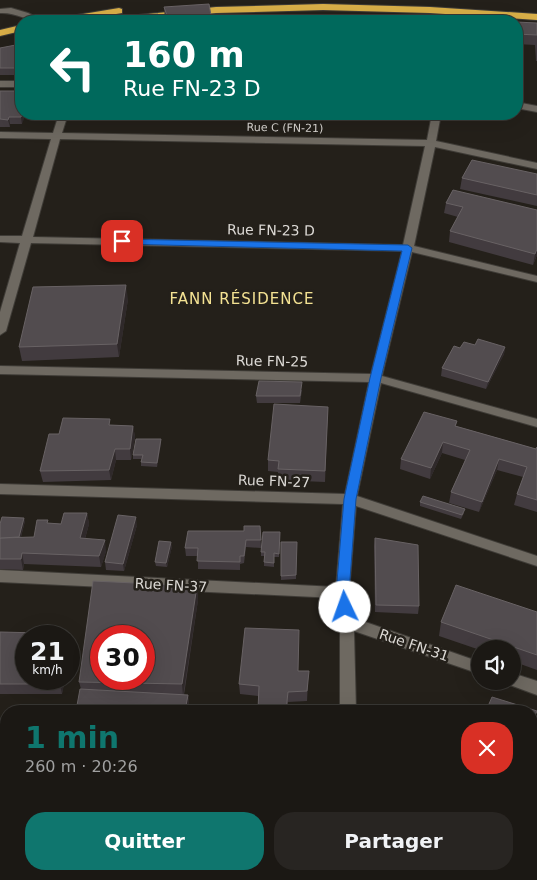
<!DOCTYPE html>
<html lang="fr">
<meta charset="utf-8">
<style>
:root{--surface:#1b1814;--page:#282522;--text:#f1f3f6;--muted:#a0a0a0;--line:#393734;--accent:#0f766e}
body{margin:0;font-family:"DejaVu Sans",sans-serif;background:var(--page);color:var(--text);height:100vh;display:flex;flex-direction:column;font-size:19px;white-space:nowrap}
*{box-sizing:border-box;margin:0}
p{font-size:16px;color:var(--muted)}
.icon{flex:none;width:28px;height:28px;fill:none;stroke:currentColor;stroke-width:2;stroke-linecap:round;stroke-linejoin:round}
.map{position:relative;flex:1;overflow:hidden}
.panel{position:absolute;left:0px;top:705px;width:538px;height:175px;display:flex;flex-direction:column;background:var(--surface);border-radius:20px 20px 0 0;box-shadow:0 5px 20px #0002,0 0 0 1px var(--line)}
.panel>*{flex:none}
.banner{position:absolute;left:15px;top:15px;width:508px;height:105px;border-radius:20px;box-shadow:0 5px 20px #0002,0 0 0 1px var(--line);background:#00695c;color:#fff;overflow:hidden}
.controls{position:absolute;left:471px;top:640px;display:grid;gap:10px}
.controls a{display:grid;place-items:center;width:50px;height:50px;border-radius:50%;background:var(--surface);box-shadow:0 5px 20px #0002,0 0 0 1px var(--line);font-size:25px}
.speed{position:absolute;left:15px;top:625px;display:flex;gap:10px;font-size:25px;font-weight:700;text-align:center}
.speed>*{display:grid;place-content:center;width:65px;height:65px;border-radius:50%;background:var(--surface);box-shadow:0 5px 20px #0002,0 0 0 1px var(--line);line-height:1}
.speed small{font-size:12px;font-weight:400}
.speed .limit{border:8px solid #d22;background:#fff;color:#111}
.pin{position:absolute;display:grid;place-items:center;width:42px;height:42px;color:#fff;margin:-21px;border-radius:10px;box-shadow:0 2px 8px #0006}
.me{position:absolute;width:55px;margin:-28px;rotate:357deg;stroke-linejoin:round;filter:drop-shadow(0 0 4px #0008)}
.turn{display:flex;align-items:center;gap:18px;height:105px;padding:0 25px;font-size:22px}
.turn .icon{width:65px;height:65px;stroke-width:2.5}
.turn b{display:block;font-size:35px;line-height:42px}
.round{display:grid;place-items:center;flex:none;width:52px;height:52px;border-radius:20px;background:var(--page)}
.overview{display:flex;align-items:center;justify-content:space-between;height:85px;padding:0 25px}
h1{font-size:30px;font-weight:700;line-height:38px;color:var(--accent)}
.primary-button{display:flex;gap:10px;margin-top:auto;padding:10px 25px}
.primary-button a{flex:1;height:58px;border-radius:20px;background:var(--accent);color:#fff;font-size:20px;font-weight:700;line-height:58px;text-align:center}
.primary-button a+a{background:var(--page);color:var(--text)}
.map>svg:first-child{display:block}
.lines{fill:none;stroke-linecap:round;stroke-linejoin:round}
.minor-casing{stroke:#3f3c37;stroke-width:2}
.highway-casing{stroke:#3f3c37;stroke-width:2}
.minor{fill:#6e6961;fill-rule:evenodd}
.highway{fill:#d9af48;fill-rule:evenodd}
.wall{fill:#423b3f}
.shaded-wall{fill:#2f292a}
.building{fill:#524c4f;stroke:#686264;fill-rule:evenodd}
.route{fill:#1a73e8;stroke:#114b97}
.labels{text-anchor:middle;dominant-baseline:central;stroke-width:5;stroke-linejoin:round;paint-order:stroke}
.far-street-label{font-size:11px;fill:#dcd9d5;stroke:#24201a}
.street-label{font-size:14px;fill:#dcd9d5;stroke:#24201a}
.neighbourhood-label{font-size:15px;letter-spacing:1px;fill:#f4e293;stroke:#24201a}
</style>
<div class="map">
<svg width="537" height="880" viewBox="0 0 537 880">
<rect width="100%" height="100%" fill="#24201a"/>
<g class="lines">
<defs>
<g id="minor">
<path d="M 11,8 L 28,13 L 43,21 C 28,22 16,12 0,13 L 0,9 Z"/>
<polygon points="457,10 464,12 462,21 454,21"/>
<rect x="0" y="81" width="21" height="6"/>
<polygon points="516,102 537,106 537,112 516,108"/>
<path d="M 59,114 L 68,114 L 62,133 L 427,140 L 432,114 L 441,114 L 436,141 L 537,163 L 537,169 L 435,147 L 414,246 L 537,276 L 537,282 L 412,252 L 382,376 L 537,419 L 537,427 L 381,383 L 357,496 L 537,556 L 537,566 L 356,506 L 349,593 L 354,618 L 480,662 L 480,674 L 354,631 L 356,711 L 340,711 L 340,622 L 336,598 L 0,582 L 0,570 L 336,587 L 343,504 L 0,494 L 0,484 L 345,494 L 369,382 L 0,374 L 0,366 L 371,374 L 402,251 L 31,243 L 6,331 L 0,335 L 0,312 L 20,243 L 0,242 L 0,236 L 22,236 L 51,139 L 0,138 L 0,132 L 53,133 ZM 60,139 L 425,146 L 403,245 L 33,237 Z"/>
<polygon points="512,673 537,681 537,695 507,684 506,681 512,681"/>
<polygon points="0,786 6,787 6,801 0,802"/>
<polygon points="343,874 359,874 360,880 342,880"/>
</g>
<g id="highway">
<polygon points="323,4 430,7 537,14 537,20 430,13 323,10 216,13 131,21 104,21 109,18 216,7"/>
<polygon points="119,8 122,9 122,13 75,21 54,21 59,18"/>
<polygon points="21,25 21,31 0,36 0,30"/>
</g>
</defs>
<use href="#minor" class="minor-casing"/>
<use href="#highway" class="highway-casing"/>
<use href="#minor" class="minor"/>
<use href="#highway" class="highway"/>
</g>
<g class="wall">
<polygon points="164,7 212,21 165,21"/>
<polygon points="516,22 537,23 537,61 536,61 535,45 516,44"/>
<polygon points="21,44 21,75 0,75 0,48"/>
<polygon points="0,91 21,91 22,124 10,124 10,127 0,127"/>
<polygon points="537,174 537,206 460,189 462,178"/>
<polygon points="453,190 537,255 533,265 449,242 450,231 458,217 444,213 446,203"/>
<polygon points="128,299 119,357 22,361 19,347"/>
<polygon points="505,347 504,354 486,389 441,376 442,368 460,348"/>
<polygon points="302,390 300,403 257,403 256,396"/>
<polygon points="328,407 325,482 278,480 278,472 268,471 268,460"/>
<polygon points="457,421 456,426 536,449 537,447 537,512 514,505 517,494 523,477 497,470 479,512 449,503 451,492 465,460 442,453 430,479 400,469 401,459"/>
<polygon points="111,425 133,426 135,437 131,460 116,460 111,480 43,482 40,471 59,434"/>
<polygon points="161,443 157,467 141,466 141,462 142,459 133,459 133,455"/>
<polygon points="420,502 464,513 461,519 420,506"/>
<polygon points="87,513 89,524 85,539 106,551 101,567 24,564 23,570 0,569 0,524 25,521 21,537 34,537 48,523 61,524"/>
<polygon points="137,525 124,571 106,570 105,562"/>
<polygon points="260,526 261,548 246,547 244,563 240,564 240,570 198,569 198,556 186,556 185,548"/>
<polygon points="280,532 279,557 274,557 274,567 264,566 264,556 261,556 261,552"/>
<polygon points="375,538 419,606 418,614 375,612 374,546"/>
<polygon points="281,542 297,542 296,579 281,580"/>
<polygon points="172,546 167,567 156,566 155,562"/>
<polygon points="197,586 198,600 184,695 188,695 189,705 81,689 79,682"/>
<polygon points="537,612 537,670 512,661 512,649 480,649 480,650 439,636 441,622"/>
<polygon points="0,632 41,633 42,636 26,636 65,679 62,694 0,694"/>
<polygon points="298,671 308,681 307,701 288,702 287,711 258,711 258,696 240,694 239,684"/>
<polygon points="57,874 145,874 144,880 61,880"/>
<polygon points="214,874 323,874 322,879"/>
<polygon points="426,874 531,874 537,880 425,880"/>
</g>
<g class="shaded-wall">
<polygon points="22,114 26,114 22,124 21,117"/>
<polygon points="9,117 10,124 10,127 8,120"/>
<polygon points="537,249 537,255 533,265 535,254"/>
<polygon points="126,285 128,299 119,357 117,344"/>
<polygon points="505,347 504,354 486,389 488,382"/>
<polygon points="133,426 135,437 131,460 130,449"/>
<polygon points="161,439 161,443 157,467 157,463"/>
<polygon points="443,442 442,453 430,479 431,468"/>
<polygon points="115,449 116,460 111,480 109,470"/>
<polygon points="499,459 497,470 479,512 482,502"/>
<polygon points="87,513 89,524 82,549 80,538"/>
<polygon points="136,517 137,525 124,571 123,564"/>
<polygon points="24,518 25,521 19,543 18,539"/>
<polygon points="105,540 106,551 101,567 99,556"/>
<polygon points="171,542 172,546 167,567 166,563"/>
<polygon points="22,553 24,564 23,570 21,559"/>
<polygon points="197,586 198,600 183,696 182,684"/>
<polygon points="69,647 70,652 69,659"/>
<polygon points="60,679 65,679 62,694 60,684"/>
<polygon points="188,695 189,705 188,711 185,711"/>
<polygon points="142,874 145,874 144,880 142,880"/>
</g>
<g class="building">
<polygon points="209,4 212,21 169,21 164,7"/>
<polygon points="158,14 160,21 116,21 114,18"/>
<polygon points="516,22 537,23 537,35 516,34"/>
<polygon points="21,44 21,68 0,68 0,48"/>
<polygon points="0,91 21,91 21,114 22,114 21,117 9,117 8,120 0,119"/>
<polygon points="472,160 537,174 537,195 462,178"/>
<polygon points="453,190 537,210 537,249 535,254 450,231 463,207 446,203"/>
<polygon points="126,285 117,344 19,347 33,287"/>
<polygon points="478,339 505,347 488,382 442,368 454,346 460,348 464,342 475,345"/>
<polygon points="259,381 302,382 300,396 256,396"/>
<polygon points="274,404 328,407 325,471 278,469 279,461 268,460"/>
<polygon points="424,412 457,421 455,426 536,449 537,447 537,500 517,494 527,467 499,459 482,502 451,492 470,450 443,442 431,468 401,459"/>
<polygon points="63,418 110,419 109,425 133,426 130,449 115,449 109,470 40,471 49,434 59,434"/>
<polygon points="136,439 161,439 157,463 141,462 143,455 133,455"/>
<polygon points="423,496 465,509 462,515 420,502"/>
<polygon points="64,513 87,513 80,538 105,540 99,556 22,553 21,559 0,559 0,538 34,537 37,520 48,520 47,523 61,524"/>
<polygon points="118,515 136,517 123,564 105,562"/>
<polygon points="2,517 24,518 19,537 0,538 0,539 0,524"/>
<polygon points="244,526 260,526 261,540 246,540 244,556 240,556 240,562 197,561 198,548 185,548 188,531 244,531"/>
<polygon points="263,532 280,532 279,554 274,553 274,563 264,562 265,552 261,552"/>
<polygon points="375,538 418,545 419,606 376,605"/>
<polygon points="159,541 171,542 166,563 155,562"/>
<polygon points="281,542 297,542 296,575 281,576"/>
<path d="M 93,581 L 197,586 L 182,684 L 79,682 ZM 101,636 L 144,636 L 144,679 L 101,679 Z"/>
<polygon points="456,585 537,612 537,655 441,622"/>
<polygon points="245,628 299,630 298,671 309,671 307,691 288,692 286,711 258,710 259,686 239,684"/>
<polygon points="0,632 41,633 40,636 26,636 26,679 60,679 60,684 0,684"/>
<polygon points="80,689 188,695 185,711 76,711"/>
<polygon points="492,697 537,711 531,724 531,711 486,711"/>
<polygon points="531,839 537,841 537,880 507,880 508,879 493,874 531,874"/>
<polygon points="67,874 142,874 142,879 76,877"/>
<polygon points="426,874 485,874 501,880 435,880 426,876"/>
</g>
<polygon class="route" points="119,239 408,245 412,248 381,378 356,499 349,593 351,607 349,611 345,613 340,611 336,593 344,499 370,378 402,251 122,244 117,241"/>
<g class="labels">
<g class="far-street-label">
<text transform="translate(285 128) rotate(1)">Rue C (FN-21)</text>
</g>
<g class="street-label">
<text transform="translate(271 230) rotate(1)">Rue FN-23 D</text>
<text transform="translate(272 361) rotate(1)">Rue FN-25</text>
<text transform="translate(274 481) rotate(2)">Rue FN-27</text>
<text transform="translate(171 585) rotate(3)">Rue FN-37</text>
<text transform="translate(414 645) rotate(19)">Rue FN-31</text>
</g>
<g class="neighbourhood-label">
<text x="242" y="299">FANN RÉSIDENCE</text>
</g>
</g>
</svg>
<div class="controls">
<a><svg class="icon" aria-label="sound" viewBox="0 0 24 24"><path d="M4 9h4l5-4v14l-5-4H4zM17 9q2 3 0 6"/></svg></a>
</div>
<div class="speed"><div>21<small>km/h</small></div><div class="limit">30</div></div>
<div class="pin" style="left:122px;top:241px;background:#d93025"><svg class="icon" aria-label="arrive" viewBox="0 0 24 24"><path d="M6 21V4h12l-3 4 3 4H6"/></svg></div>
<svg class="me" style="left:345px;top:607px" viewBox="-20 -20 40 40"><circle r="19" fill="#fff"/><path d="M0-13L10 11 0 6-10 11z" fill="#1a73e8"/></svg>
<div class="banner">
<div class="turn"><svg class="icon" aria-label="left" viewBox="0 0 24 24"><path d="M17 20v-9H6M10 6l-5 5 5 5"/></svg><div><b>160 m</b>Rue FN-23 D</div></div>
</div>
<section class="panel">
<div class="overview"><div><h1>1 min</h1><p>260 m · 20:26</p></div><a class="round" style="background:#d93025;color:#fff"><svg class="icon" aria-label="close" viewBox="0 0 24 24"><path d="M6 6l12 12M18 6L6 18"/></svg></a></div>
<div class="primary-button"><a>Quitter</a><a>Partager</a></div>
</section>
</div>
